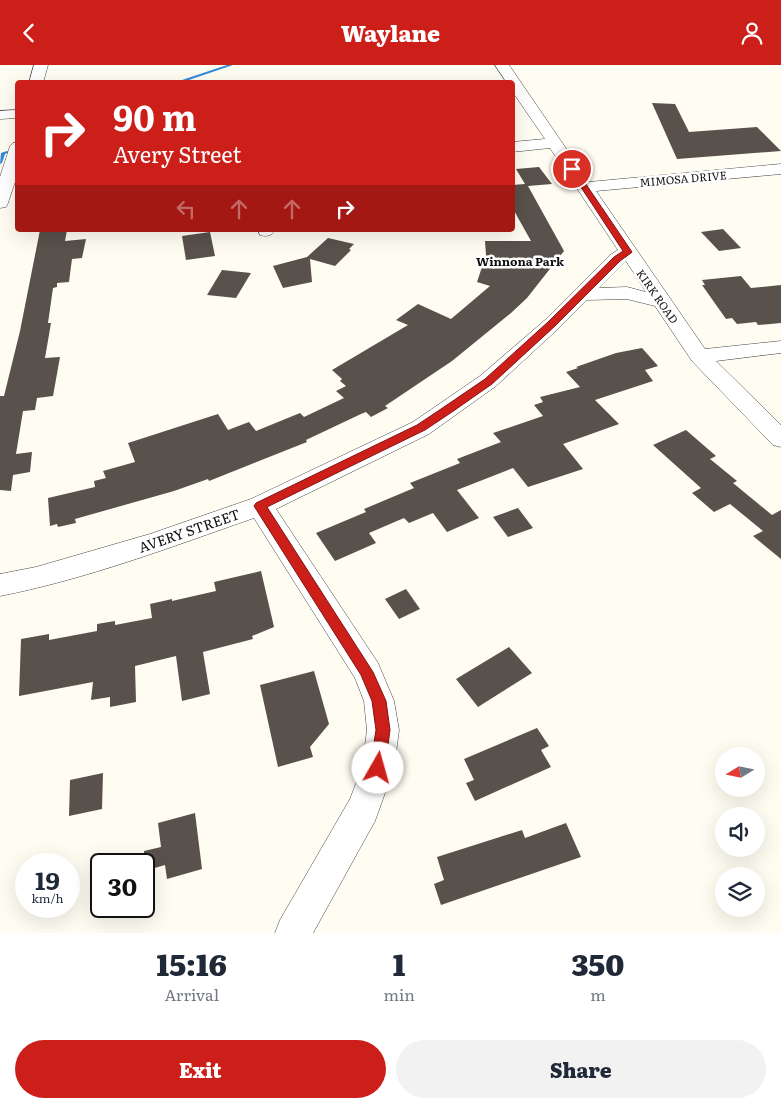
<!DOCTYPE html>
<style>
:root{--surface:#fff;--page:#f2f2f3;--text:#1f2937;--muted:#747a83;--accent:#cd1f1a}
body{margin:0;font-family:Literata,serif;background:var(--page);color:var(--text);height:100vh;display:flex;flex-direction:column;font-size:19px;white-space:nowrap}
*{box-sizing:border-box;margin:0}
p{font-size:16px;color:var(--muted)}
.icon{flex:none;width:28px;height:28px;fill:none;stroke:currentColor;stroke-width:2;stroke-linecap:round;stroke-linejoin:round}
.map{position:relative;height:868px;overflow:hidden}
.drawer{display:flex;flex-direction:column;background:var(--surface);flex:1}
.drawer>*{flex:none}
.top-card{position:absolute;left:15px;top:15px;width:500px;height:152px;border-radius:5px;box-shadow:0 5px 20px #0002;background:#cd1f1a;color:#fff;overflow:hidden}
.needle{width:32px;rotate:260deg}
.buttons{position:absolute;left:715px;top:682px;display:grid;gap:10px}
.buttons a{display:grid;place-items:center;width:50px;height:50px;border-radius:50%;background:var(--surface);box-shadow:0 5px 20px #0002;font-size:25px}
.speed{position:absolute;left:15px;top:788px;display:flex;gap:10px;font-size:25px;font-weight:700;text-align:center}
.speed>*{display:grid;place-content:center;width:65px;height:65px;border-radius:50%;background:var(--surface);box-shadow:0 5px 20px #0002;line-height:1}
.speed small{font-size:12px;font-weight:400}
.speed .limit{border:2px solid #111;border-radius:8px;background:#fff;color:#111}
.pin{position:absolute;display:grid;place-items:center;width:42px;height:42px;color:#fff;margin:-21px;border:2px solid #fff;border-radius:50%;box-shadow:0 1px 5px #0007}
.me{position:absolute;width:55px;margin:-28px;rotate:7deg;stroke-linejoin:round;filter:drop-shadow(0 0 4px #0008)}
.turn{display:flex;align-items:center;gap:18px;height:105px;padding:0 15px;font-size:22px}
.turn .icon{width:65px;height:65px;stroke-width:2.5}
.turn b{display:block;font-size:35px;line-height:42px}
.lanes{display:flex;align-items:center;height:48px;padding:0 15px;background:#0003;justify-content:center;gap:25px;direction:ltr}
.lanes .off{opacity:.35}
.eta{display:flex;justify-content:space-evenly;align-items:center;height:85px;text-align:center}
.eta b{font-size:30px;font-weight:800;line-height:35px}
.action{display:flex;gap:10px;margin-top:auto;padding:10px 15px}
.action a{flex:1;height:58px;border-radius:30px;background:var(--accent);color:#fff;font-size:20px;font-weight:800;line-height:58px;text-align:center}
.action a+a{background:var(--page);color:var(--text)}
header{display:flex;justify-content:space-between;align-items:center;height:65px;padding:0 15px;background:var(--accent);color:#fff;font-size:22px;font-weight:800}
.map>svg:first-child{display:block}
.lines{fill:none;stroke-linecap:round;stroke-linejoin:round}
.stream{fill:#328ad9;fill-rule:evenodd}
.building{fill:#59514b}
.minor-casing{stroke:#424242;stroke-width:1}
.minor{fill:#fff;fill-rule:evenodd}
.route{fill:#cd1f1a;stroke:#851411}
.labels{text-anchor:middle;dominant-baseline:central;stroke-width:5;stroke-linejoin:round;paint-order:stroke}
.far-street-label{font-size:11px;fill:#0f0f0f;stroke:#fff}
.far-neighbourhood-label{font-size:12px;font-weight:bold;fill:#0f0f0f;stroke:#fff}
.street-label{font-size:14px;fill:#0f0f0f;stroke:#fff}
</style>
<header><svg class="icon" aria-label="back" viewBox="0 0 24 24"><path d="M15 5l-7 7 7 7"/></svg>Waylane<svg class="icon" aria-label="person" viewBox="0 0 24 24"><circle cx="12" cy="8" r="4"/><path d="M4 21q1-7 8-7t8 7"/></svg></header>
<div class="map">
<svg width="781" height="868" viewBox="0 0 781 868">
<rect width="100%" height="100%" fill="#fffdf2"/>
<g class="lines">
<g class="stream">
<polygon points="227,0 233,0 180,18 173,18"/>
<polygon points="7,86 9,87 5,89 2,98 0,99 1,88"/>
</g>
</g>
<g class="building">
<polygon points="652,38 675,39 689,67 757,62 781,86 677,94"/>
<polygon points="539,102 552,119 528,121 564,186 527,233 511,248 452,296 385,341 388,343 371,352 366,347 361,349 306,375 307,377 209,416 208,414 174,426 75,454 76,458 58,462 57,459 50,461 48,433 95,422 94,416 106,413 103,406 135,397 128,378 218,349 228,365 249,357 256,366 300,348 304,352 344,333 336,326 346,321 340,316 342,314 332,305 408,260 396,255 418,239 451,254 490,221 477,217 486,190 485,176 531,176 512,142 512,120 525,119 516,104"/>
<polygon points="723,164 741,183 719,186 701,167"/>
<polygon points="40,165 67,165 65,176 86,174 82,193 72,194 69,217 57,218 57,222 53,223 48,258 51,258 45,293 60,292 53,331 37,333 35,345 23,346 16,389 32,387 30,407 13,410 11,426 0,425 0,331 4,331 20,266"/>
<polygon points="210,167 215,191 186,195 182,171"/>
<polygon points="328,173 354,179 349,184 351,185 335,201 310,194 312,217 283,223 273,201 307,192"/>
<polygon points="222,205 251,208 236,233 207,230"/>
<polygon points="741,211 751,223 781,220 781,258 758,260 756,257 737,259 732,253 726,254 702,220 705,220 702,215"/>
<polygon points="642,283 658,301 645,305 653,316 595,335 619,359 563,379 583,404 528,422 513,403 457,425 479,453 447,467 433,448 409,458 404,453 369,468 376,478 335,496 316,468 366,447 364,444 414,423 410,418 460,398 457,394 501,377 493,368 543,351 534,340 543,337 540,332 580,322 566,307 578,303 576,302 616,288"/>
<polygon points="686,365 716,391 710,394 737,416 733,418 772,450 781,445 781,494 753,471 763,466 730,439 714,447 692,428 701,423 653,380"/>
<polygon points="518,443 533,463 508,472 493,452"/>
<polygon points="261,506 274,562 252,571 253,574 203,587 210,629 182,636 176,591 135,601 136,637 110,642 110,632 91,635 93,617 19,631 21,574 49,569 49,575 97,566 97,559 115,556 115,560 152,553 150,539 172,534 172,536 216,526 214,517"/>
<polygon points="406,524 420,544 399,554 385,534"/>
<polygon points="509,582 532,608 478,642 456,614"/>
<polygon points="314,606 329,659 310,682 313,692 278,702 260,620"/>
<polygon points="537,663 549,681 541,685 551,702 475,736 466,718 474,715 464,694"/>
<polygon points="103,708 102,744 69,751 70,715"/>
<polygon points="195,748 202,804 167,814 165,800 144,806 144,786 161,782 158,758"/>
<polygon points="566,758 581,792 441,840 434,819 444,815 437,792 522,765 525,773"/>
</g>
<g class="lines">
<defs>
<g id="minor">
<polygon points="34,0 48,0 43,18 29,18"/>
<path d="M 495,0 L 509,0 L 589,117 L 781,99 L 781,109 L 596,126 L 705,284 L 781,276 L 781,288 L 716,296 L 781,360 L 781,382 L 773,380 L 692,296 L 655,241 L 627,234 L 587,235 L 559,263 L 496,321 L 429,369 L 276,444 L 378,598 L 394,636 L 399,665 L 394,703 L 375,756 L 313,868 L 275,868 L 280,855 L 350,734 L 362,703 L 367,665 L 364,636 L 355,613 L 254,453 C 171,482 87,514 0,531 L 0,509 L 36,502 L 150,469 L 251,434 L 413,357 L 480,311 L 545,255 L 610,190 L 618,185 L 550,83 L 512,87 L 512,77 L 545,74 L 512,26 L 512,18 L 507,18 ZM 626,196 L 646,227 L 627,222 L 599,223 Z"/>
<polygon points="18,45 18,53 0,54 0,46"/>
<polygon points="18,77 18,108 8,138 6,142 0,143 0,112 10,81 13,78"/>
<path d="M 258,165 L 276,165 C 271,171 267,172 260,170 Z"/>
</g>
</defs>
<use href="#minor" class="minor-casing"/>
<use href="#minor" class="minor"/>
</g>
<polygon class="route" points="570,103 575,103 632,187 631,188 620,196 555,261 492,319 452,347 425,365 267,442 373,607 386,636 390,665 385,703 383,708 378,710 373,708 370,703 376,665 372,636 361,610 254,441 256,438 417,360 444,342 485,314 548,257 614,192 623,186 569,104"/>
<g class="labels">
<g class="far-street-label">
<text transform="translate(683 113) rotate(-5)">MIMOSA DRIVE</text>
<text transform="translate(658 231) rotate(55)">KIRK ROAD</text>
</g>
<g class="far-neighbourhood-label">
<text x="520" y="196">Winnona Park</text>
</g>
<g class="street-label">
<text transform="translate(189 465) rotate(-19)">AVERY STREET</text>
</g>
</g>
</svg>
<div class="buttons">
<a><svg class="needle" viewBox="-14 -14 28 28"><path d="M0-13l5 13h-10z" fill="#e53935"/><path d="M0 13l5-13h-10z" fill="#747a83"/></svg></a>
<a><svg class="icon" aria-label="sound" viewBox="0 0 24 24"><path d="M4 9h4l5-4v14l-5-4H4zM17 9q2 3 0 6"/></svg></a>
<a><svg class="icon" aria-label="layers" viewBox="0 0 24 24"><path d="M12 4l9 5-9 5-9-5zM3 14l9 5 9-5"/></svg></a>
</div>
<div class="speed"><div>19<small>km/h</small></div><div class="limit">30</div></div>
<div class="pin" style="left:572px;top:104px;background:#d93025"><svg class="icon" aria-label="arrive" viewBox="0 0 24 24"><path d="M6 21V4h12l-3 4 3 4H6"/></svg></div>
<svg class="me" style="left:378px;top:703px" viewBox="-20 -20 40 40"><circle r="19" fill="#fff"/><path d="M0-13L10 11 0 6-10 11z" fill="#cd1f1a"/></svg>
<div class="top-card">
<div class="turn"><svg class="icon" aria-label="right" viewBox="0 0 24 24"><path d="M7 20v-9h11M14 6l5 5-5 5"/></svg><div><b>90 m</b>Avery Street</div></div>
<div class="lanes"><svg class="icon off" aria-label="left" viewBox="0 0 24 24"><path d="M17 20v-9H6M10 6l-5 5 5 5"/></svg><svg class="icon off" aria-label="ahead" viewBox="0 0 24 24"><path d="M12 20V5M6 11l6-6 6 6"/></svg><svg class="icon off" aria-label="ahead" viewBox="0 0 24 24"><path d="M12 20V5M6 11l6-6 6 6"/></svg><svg class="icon" aria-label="right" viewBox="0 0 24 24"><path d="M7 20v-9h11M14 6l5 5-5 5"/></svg></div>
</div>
</div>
<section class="drawer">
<div class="eta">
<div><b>15:16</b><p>Arrival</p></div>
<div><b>1</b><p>min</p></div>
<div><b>350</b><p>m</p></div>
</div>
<div class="action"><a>Exit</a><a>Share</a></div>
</section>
